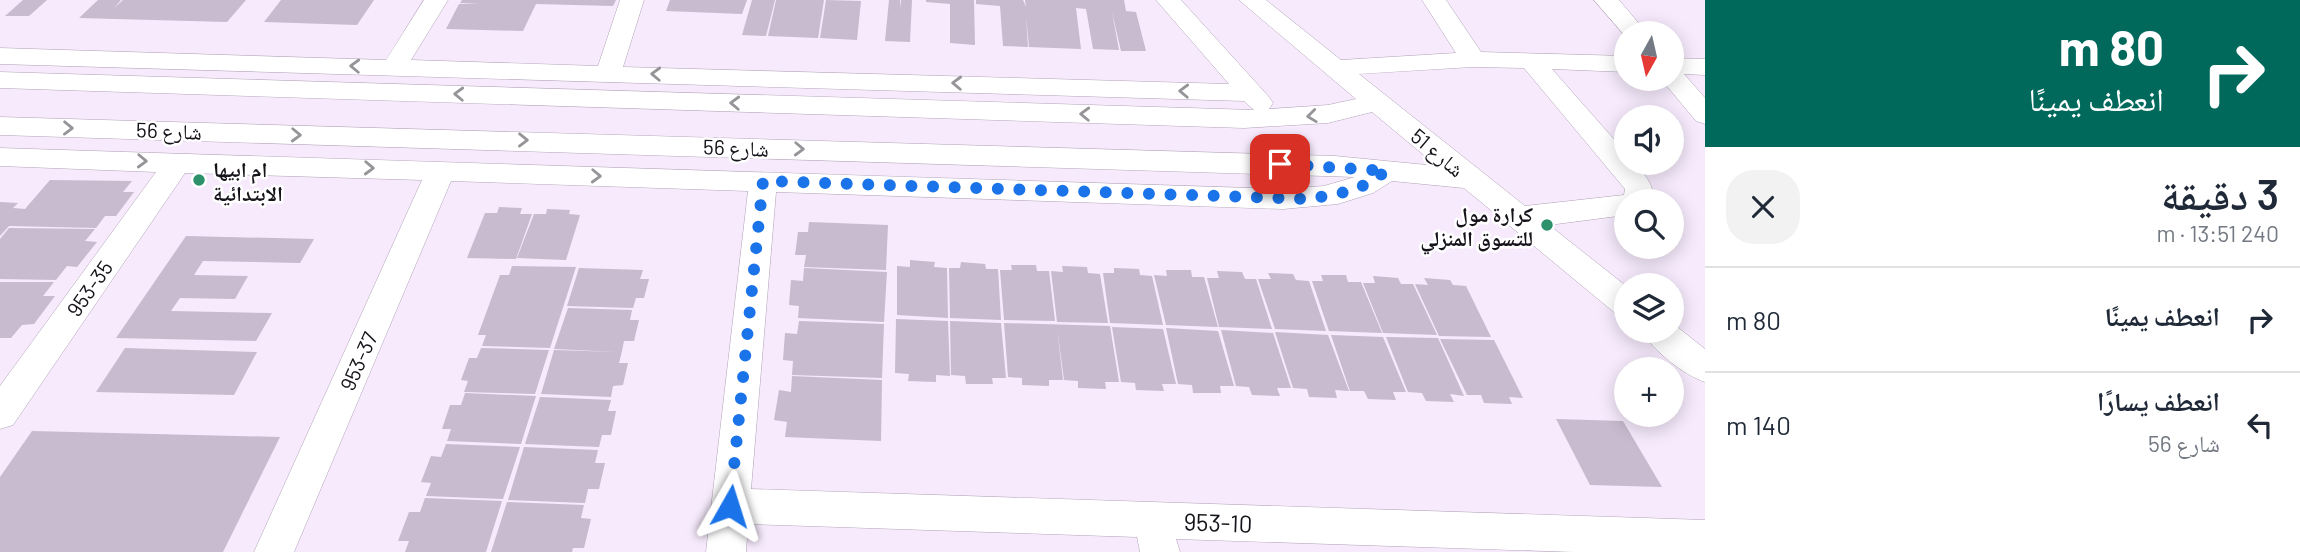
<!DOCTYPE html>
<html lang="ar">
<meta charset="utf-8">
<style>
:root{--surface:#fff;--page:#f2f2f3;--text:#1f2937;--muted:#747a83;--line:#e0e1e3}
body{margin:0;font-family:Barlow,"Noto Naskh Arabic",sans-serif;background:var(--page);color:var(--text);direction:rtl;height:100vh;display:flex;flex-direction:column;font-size:26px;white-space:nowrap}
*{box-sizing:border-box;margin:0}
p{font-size:23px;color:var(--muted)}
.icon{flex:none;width:38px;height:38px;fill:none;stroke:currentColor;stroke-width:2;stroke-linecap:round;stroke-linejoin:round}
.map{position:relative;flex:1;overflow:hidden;direction:ltr}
.drawer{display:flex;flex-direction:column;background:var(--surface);width:595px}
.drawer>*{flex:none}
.banner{background:#00695c;color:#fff;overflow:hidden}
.needle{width:46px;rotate:188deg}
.tools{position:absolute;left:1614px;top:21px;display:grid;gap:14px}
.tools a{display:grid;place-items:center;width:70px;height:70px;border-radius:50%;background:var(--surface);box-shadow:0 4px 18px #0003;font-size:35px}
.pin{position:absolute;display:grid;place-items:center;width:60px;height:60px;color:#fff;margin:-30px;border-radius:14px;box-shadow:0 4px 10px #0006}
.me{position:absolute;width:77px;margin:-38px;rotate:6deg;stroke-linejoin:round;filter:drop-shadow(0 0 5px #0008)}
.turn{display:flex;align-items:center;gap:24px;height:147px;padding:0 21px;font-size:32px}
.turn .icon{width:91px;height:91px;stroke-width:2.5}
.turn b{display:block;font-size:49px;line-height:60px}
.round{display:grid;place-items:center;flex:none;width:74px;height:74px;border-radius:28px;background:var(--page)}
.summary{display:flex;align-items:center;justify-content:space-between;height:119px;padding:0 21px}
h1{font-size:42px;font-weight:600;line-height:52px}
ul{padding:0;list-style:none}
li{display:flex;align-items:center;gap:21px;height:105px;padding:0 21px;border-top:2px solid var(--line)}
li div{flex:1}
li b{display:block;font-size:26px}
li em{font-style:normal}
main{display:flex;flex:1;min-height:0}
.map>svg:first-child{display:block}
.building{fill:#c8bacf}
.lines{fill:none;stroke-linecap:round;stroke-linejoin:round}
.minor-casing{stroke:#b0a2b7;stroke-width:1}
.minor{fill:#fff;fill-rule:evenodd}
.oneway{stroke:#969498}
.route{stroke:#1a73e8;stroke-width:12;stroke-dasharray:0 21.6}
.poi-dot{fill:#2d916b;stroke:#fff;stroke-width:2.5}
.labels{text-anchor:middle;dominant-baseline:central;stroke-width:5;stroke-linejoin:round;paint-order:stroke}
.street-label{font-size:21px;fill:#161219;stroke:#fff}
.poi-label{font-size:21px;font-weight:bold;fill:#161219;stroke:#fff;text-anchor:start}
.near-street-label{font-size:24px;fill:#161219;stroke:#fff}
</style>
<main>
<section class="drawer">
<div class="banner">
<div class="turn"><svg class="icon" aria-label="right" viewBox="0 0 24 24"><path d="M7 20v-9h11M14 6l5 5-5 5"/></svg><div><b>80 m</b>انعطف يمينًا</div></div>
</div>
<div class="summary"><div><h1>3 دقيقة</h1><p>240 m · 13:51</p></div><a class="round"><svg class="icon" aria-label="close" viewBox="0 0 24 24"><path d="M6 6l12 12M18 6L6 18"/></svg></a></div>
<ul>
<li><svg class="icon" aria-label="right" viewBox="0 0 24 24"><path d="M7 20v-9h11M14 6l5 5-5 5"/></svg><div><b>انعطف يمينًا</b></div><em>80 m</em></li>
<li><svg class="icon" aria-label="left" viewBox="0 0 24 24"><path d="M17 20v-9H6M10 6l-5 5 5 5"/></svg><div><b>انعطف يسارًا</b><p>شارع 56</p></div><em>140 m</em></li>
</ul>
</section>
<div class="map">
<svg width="1705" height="552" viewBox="0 0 1705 552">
<rect width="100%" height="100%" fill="#f6eafc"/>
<g class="building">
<polygon points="23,0 47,0 29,16 5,16"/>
<polygon points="98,0 121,0 114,8 123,0 246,0 227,22 79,18"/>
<polygon points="281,0 374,0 357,25 264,22"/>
<polygon points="462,0 616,0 613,6 536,4 523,31 446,29 459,4 479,4 460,3"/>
<polygon points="670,0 747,0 742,14 666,11"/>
<polygon points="752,0 775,0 766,36 742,35"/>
<polygon points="776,0 824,0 818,38 768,36"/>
<polygon points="826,0 861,1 857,40 820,38"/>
<polygon points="889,0 900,0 901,8 901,0 912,0 910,42 885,41"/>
<polygon points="926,0 974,0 975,45 950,43 950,4 926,2"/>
<polygon points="976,0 1023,0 1026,7 1025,0 1124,0 1126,11 1136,12 1146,51 1121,51 1112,12 1119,50 1093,49 1086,9 1076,8 1081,49 1029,47 1026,15 1028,47 1003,46 1000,6 976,4"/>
<polygon points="50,180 132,181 123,192 134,192 116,216 105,216 96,228 9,226 0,236 0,202 18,203 13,208 25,209"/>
<polygon points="499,207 522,208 520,214 532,214 516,259 467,258 485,213 497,213"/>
<polygon points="547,209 570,210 569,214 580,215 566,260 517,258 534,214 546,214"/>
<polygon points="809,222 888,225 886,270 804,267 806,255 795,255 798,232 808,232"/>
<polygon points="9,228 95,229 85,241 97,242 77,267 67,266 56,280 0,279 0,239"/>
<polygon points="186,236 314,239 300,263 203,261 194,275 248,276 235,299 180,298 171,311 272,313 256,341 116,338"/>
<polygon points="910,260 935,262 934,267 947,268 948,318 897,315 897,266 910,267"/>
<polygon points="961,262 985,264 986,269 998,269 1001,320 950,318 949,268 960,268"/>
<polygon points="1011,265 1036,265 1037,271 1049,271 1055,321 1004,320 1000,270 1012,270"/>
<polygon points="512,266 576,267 550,348 482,346 486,335 478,335 500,275 509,275"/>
<polygon points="1062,266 1087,267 1088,273 1100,274 1108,323 1057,322 1051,271 1063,272"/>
<polygon points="579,268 643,270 640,279 649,279 644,298 636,298 633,308 567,306"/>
<polygon points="804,268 887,272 884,322 798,318 799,306 789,305 791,280 803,281"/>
<polygon points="1114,268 1139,269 1140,275 1152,276 1163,325 1110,323 1103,273 1114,273"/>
<polygon points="1166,270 1191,270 1192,277 1204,277 1218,327 1166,325 1154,275 1167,276"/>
<polygon points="1217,271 1242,272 1245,279 1256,279 1272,329 1219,327 1207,278 1219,278"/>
<polygon points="1268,273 1293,274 1296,280 1309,281 1326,331 1275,329 1258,279 1271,279"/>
<polygon points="1321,275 1346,275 1348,282 1361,282 1382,333 1329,331 1312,281 1323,281"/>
<polygon points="1373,276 1398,278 1401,284 1413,284 1437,335 1383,333 1363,283 1375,283"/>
<polygon points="1424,278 1450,280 1453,285 1466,286 1491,337 1439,336 1415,284 1428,285"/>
<polygon points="0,282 54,282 43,296 55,296 34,324 22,325 11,338 0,338"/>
<polygon points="568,308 632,310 630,320 639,320 634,341 624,341 622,351 619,363 628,363 623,385 613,386 611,397 541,394 554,350 617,352 554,349"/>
<polygon points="896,319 948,321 950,376 936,375 936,382 908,381 909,374 895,373"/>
<polygon points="799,321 884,324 882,378 792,375 793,361 783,360 785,333 797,334"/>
<polygon points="950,321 1001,323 1006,378 992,378 993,384 966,384 965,376 951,375"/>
<polygon points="1004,323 1110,326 1119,382 1105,382 1106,389 1078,388 1078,381 1064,380 1057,327 1063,380 1049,380 1049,386 1022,385 1022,378 1008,377"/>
<polygon points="1112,327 1163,329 1176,384 1162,384 1164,391 1136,390 1135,383 1121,382"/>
<polygon points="1166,328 1218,331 1234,386 1220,386 1221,393 1193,393 1192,385 1178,384"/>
<polygon points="1221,330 1273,333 1291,388 1277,388 1280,396 1252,395 1249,387 1236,386"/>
<polygon points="1275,332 1328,335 1349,391 1335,390 1337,398 1309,397 1307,389 1293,388"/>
<polygon points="1331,335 1383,337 1406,392 1393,392 1396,400 1368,399 1364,391 1350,391"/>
<polygon points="1386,337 1438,338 1464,396 1450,394 1454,402 1426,401 1422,393 1408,392"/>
<polygon points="1440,339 1494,340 1523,398 1509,397 1512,404 1484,403 1481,395 1467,395"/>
<polygon points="125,348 257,352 234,395 96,392"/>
<polygon points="481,348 549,350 535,394 464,392 468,381 461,380 469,358 477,358"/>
<polygon points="792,376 882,380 881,441 785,437 787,422 774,420 779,390 791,392"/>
<polygon points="465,393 536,396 521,444 447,441 451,429 442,429 450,405 461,405"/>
<polygon points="540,397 611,400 608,411 616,411 611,435 602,435 599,447 525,444"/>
<polygon points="1556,419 1623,421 1662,487 1590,485"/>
<polygon points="32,431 280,437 223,552 0,552 0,477"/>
<polygon points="446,444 520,447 503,499 426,496 431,483 421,482 431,456 441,457"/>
<polygon points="524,447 598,450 595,463 605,463 599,489 588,489 585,503 508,500"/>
<polygon points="425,498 502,501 486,552 405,552 409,541 398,541 409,512 420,512"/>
<polygon points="507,502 584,505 581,518 591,519 584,548 573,548 572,552 491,552"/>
</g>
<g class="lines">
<defs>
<g id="minor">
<path d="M 424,0 L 448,0 L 411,60 L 598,66 L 620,0 L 644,0 L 623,67 L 1229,84 L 1156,0 L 1181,0 L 1269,97 L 1273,103 L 1269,109 L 1328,105 L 1356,99 L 1239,0 L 1266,0 L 1341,60 L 1456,53 L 1422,0 L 1446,0 L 1481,52 L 1626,56 L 1626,72 L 1552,69 L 1626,153 L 1626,163 L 1634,163 C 1646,176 1653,183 1654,201 L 1626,201 L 1626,215 L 1549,225 L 1626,286 L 1626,316 L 1615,313 L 1464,188 L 1392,181 L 1373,193 L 1338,204 L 1283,209 L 776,192 L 751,489 L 1705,520 L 1705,552 L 1574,552 L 1176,539 L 1180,552 L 1140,552 L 1137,537 L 748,524 L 746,552 L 706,552 L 748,191 L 451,181 L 294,552 L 254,552 L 422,180 L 185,173 L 13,425 L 0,429 L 0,386 L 156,172 L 0,166 L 0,148 L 1283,189 L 1324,186 L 1355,177 L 0,135 L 0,117 L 1335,156 L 1437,166 L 1372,112 L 1328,123 L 1244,128 L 0,88 L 0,72 L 1254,110 L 1244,101 L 0,64 L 0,48 L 386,60 ZM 1473,67 L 1524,68 L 1625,189 L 1624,195 L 1525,206 L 1359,74 Z"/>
<polygon points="1594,0 1619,0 1647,33 1626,33 1626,37"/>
<polygon points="1671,58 1705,59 1705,75 1684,74 1705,98 1705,124 1696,121 1661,79 1671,79"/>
<path d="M 1671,322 L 1705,349 L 1705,382 C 1684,375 1653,351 1642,331 L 1671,331 Z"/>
</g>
</defs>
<use href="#minor" class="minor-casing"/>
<use href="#minor" class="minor"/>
</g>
<defs><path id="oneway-chevron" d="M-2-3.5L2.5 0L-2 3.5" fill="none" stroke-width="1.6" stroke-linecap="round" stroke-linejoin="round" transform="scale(1.75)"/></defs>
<g class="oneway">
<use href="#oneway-chevron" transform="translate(355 66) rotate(-178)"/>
<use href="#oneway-chevron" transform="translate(656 74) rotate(-178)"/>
<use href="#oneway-chevron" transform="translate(957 83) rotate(-178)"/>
<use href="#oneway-chevron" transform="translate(1184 91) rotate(-178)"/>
<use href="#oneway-chevron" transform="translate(459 94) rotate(-178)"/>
<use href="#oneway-chevron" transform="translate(735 103) rotate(-178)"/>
<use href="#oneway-chevron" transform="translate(1085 114) rotate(-178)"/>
<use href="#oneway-chevron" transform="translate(1312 116) rotate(173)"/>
<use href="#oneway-chevron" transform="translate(68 128) rotate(1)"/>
<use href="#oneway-chevron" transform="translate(296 135) rotate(2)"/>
<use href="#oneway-chevron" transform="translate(523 140) rotate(1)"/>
<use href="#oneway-chevron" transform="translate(799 149) rotate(2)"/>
<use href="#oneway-chevron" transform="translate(142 161) rotate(2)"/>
<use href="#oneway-chevron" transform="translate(369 168) rotate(2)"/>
<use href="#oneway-chevron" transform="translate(596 176) rotate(2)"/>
</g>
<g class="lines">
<polyline class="route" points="730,506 763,181 1310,199 1356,190 1387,171 1280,164"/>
</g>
<g class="poi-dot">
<circle cx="199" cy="180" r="7"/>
<circle cx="1547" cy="225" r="7"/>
</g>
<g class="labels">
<g class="street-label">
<text transform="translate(169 130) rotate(2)">شارع 56</text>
<text transform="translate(736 147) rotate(2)">شارع 56</text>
<text transform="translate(1438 152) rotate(40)">شارع 51</text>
<text transform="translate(89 288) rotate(-55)">953-35</text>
<text transform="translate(358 361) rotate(-66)">953-37</text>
</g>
<g class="poi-label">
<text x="213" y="168">ام ابيها<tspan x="213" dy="24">الابتدائية</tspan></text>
<text x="1533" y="213" text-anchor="end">كرارة مول<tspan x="1533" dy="24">للتسوق المنزلي</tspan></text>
</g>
<g class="near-street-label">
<text transform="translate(1218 522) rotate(2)">953-10</text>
</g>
</g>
</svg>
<div class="tools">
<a><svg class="needle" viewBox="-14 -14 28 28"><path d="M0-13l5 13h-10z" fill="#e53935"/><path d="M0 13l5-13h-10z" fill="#747a83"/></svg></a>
<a><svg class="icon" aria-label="sound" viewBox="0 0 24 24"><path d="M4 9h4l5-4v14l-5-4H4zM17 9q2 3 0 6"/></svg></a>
<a><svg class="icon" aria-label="search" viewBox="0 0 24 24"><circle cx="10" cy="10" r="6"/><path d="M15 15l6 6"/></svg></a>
<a><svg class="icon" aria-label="layers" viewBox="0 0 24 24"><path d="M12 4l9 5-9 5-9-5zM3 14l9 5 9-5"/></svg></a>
<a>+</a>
</div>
<div class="pin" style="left:1280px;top:164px;background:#d93025"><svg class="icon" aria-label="arrive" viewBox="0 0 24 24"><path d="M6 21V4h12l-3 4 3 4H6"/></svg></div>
<svg class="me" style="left:730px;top:506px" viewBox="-20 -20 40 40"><path d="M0-17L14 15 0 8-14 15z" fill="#1a73e8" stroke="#fff" stroke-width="4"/></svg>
</div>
</main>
